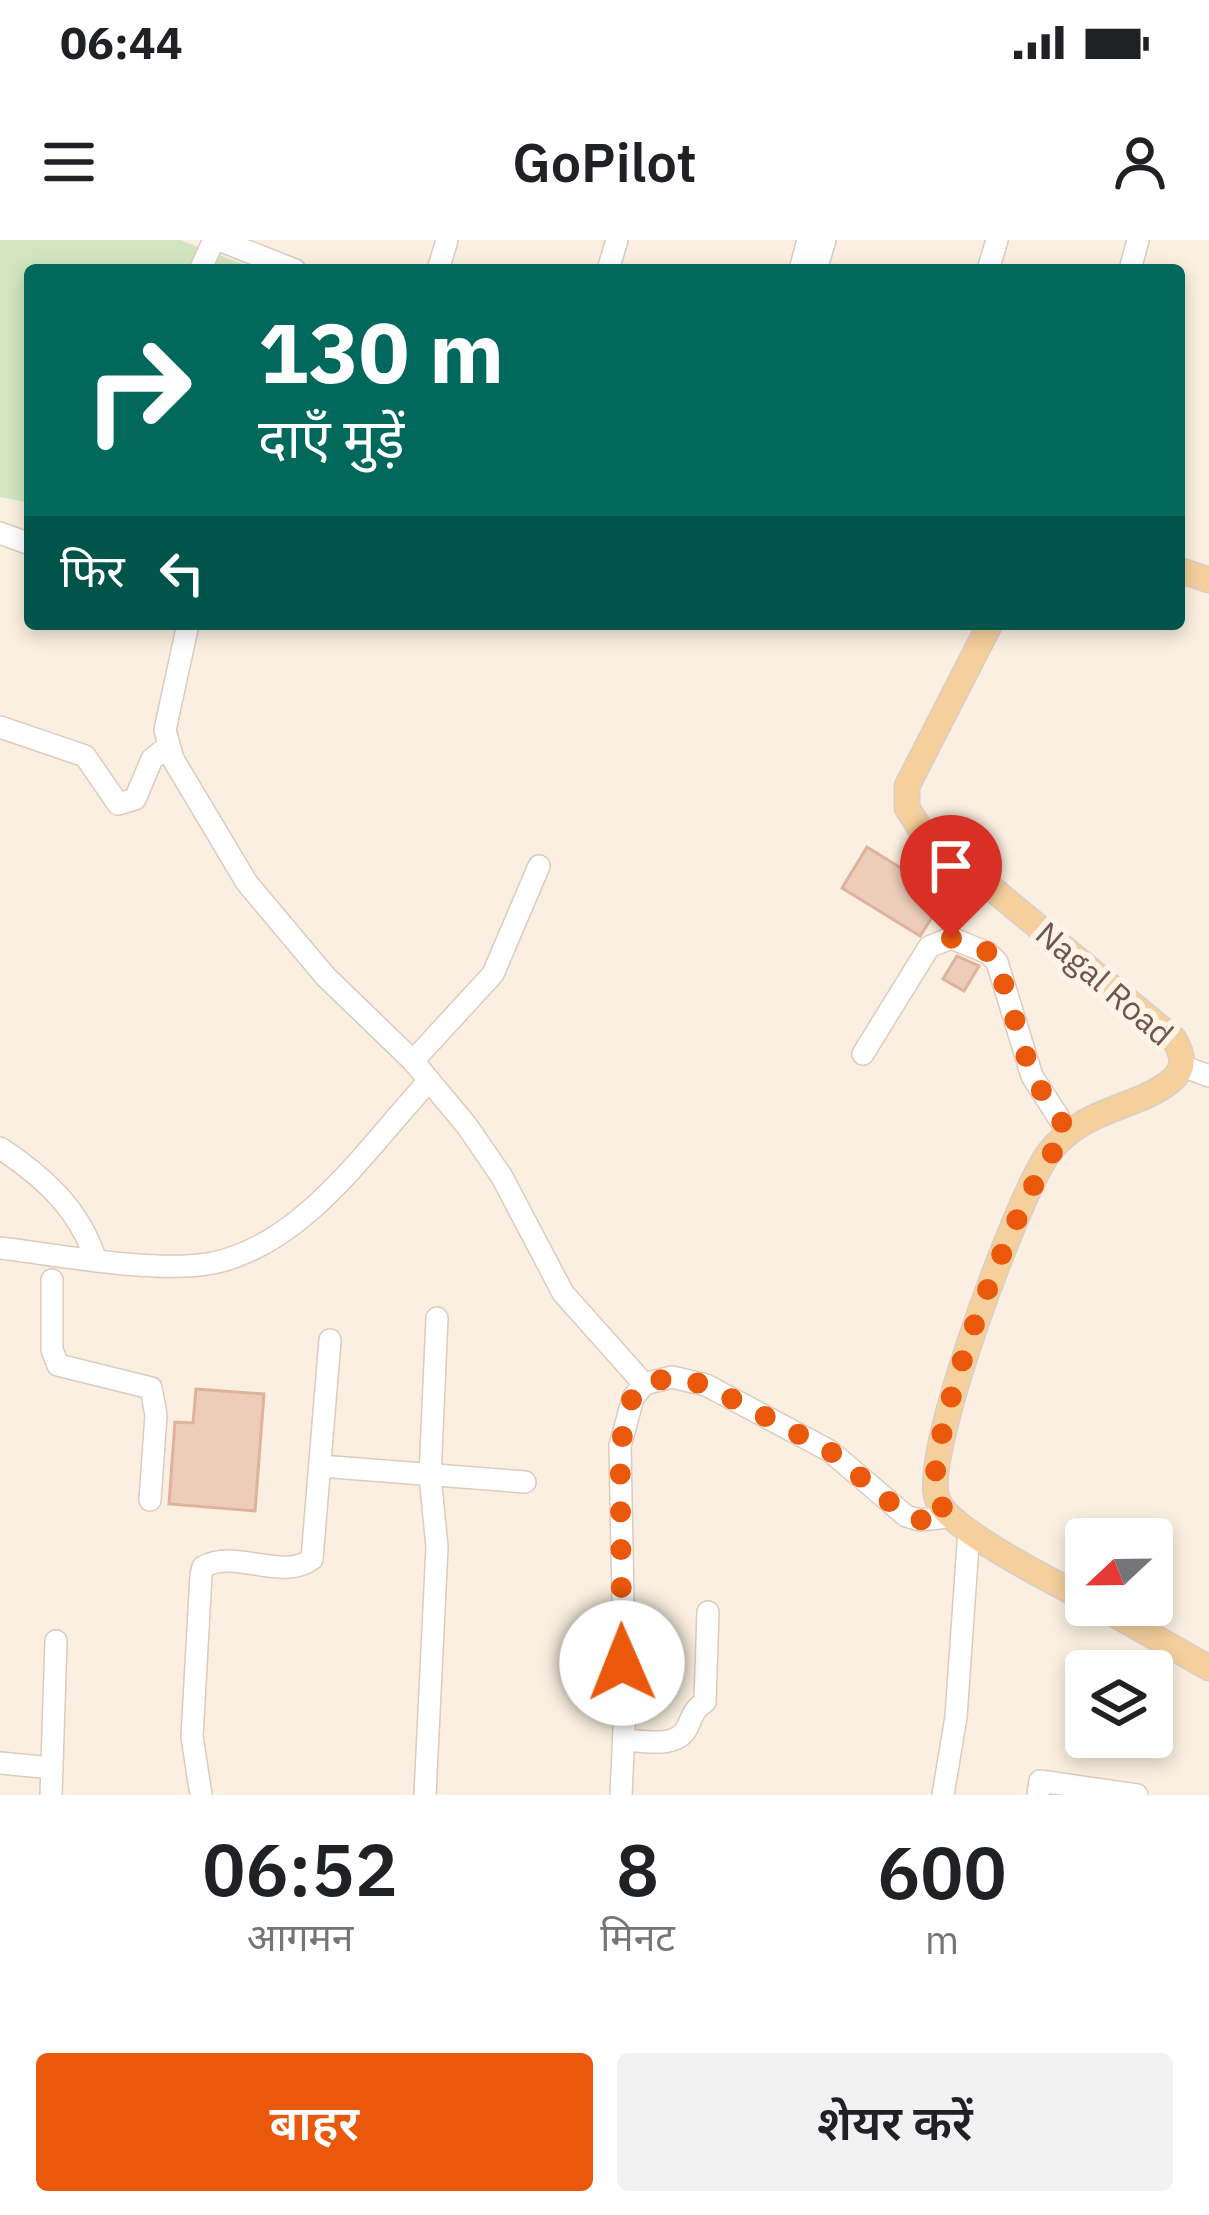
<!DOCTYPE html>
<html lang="hi">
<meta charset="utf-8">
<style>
:root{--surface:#fff;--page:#f2f2f2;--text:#202124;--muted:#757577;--accent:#ea580c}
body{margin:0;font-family:"IBM Plex Sans","Noto Sans Devanagari",sans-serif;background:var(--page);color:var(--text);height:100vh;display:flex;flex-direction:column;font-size:45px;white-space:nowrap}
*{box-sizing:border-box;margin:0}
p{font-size:39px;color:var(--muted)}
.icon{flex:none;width:66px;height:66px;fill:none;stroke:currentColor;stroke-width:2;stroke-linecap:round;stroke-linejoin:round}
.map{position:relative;height:1555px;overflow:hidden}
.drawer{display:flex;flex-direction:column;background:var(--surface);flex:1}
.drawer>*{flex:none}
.guide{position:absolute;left:24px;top:24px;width:1161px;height:366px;border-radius:12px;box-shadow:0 6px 18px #0003;background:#00695c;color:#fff;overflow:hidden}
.needle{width:78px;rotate:248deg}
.tools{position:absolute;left:1065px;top:1278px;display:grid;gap:24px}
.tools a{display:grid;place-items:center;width:108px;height:108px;border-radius:12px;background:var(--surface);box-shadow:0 6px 18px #0003;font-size:60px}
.pin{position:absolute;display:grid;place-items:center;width:102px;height:102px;color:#fff;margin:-123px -51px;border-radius:50% 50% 50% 0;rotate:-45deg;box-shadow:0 0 12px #0007}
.pin .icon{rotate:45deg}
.me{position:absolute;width:132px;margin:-66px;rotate:359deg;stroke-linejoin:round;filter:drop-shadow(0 0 9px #0008)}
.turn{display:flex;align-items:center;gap:42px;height:252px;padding:0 36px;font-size:54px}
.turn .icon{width:156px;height:156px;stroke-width:2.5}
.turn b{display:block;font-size:84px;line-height:102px}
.then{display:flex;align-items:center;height:114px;padding:0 36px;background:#0003;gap:24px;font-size:45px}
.eta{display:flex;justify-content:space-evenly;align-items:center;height:204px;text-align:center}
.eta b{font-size:72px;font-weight:600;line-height:84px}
.cta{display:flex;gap:24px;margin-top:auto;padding:24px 36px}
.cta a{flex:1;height:138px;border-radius:12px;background:var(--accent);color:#fff;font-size:48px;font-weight:600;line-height:138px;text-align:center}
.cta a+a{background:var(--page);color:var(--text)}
.status{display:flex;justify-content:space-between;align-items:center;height:84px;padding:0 60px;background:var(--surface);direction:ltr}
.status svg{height:33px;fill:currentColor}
header{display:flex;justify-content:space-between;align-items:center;height:156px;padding:0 36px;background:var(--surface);font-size:54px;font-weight:600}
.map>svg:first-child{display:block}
.green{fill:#d1e6c0}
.building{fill:#edccba;stroke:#dfb29c;stroke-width:3}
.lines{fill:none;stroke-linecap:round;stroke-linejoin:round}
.minor-casing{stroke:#ddcbbd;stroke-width:24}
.major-casing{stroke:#d7cfcc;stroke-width:27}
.minor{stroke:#fff;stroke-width:21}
.major{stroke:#f5d09d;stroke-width:24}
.route{stroke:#ea580c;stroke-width:21;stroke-dasharray:0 37.8}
.labels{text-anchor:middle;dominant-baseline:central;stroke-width:12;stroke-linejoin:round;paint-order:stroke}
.street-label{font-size:33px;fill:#6f554a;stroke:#fdf3e6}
</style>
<div class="status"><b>06:44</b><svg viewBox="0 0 49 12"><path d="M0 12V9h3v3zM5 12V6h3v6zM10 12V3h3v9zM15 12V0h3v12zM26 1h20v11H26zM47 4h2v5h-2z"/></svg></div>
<header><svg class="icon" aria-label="menu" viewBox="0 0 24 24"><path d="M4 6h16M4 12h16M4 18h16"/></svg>GoPilot<svg class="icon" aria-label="person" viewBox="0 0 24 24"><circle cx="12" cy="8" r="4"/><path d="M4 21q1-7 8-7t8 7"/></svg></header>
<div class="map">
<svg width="1209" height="1555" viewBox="0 0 1209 1555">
<rect width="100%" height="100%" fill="#faefe0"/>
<polygon class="green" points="0,0 180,0 258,30 30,30 30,263 0,257"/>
<g class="building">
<polygon points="867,607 946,656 920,696 842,648"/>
<polygon points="957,716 979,726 964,751 943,739"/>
<polygon points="196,1149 264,1154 255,1271 169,1264 175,1182 193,1183"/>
</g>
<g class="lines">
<defs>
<g id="minor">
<polyline points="219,0 295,30"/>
<polyline points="200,30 214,0"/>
<polyline points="438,30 447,0"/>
<polyline points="608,30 617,0"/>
<polyline points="800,30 808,0"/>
<polyline points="816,30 825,0"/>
<polyline points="988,30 997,0"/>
<polyline points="1130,30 1138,0"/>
<polyline points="0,293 30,304"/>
<polyline points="188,384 165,490 173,519 247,643 326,737 413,821 467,886 502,937 563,1053 644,1144"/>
<polyline points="0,487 85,516 118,564 135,559 152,519 167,507"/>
<polyline points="863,814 929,707 951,698 988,713 997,722 1032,836 1068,892"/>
<polyline points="413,821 493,734 539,626"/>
<polyline points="1182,826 1209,836"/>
<path d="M 0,908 C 43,936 79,969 95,1018"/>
<path d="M 0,1008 C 58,1015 157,1034 213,1023 C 305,1004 368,906 429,841"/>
<polyline points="52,1040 52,1110 58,1125 151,1148 156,1175 150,1260"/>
<polyline points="320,1226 525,1242"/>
<path d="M 624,1500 C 646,1501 678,1509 688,1486 C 693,1475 694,1469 705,1462 L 708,1372"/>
<polyline points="0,1523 52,1528"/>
<polyline points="51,1555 56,1401"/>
<path d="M 201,1555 L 192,1497 L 201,1335 L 203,1327 C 235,1308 282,1342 312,1319 L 330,1100"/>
<polyline points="425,1555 437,1307 430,1236 437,1078"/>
<polyline points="621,1555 625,1466 620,1206 633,1158 644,1144 672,1137 706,1145 830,1211 906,1276 920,1280 948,1277"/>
<polyline points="943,1555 956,1477 969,1290"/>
<polyline points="1038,1555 1040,1541 1137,1555"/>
</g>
<g id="major">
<polyline points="1179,330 1209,340"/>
<path d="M 990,384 L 907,546 L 907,568 L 921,590 L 1174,799 C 1182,813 1187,827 1172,840 C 1137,870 1084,866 1048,914 C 1018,956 922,1213 937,1258 C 947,1289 1055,1343 1086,1359"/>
<polyline points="1098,1365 1209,1428"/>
</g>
</defs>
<use href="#minor" class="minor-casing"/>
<use href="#major" class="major-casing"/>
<use href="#minor" class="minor"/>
<use href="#major" class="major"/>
</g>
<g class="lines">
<path class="route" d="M 622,1423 L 620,1206 L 632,1158 L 644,1144 L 672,1137 L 706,1145 L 830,1211 L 906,1276 L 920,1280 L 948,1276 C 941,1265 935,1257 935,1243 C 935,1171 1020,944 1068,892 L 1032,836 L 997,722 L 988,712 L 951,698"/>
</g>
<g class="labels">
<g class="street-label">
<text transform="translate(1105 743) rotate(41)">Nagal Road</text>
</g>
</g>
</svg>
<div class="tools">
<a><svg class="needle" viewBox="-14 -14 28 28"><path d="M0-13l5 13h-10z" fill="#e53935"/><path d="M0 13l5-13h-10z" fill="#757577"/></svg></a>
<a><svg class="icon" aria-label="layers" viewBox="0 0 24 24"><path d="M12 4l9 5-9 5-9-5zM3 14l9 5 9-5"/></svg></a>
</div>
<div class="pin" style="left:951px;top:698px;background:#d93025"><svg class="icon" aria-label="arrive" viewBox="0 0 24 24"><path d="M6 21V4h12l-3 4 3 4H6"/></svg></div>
<svg class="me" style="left:622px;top:1423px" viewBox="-20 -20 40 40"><circle r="19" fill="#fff"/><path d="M0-13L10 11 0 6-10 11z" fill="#ea580c"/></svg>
<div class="guide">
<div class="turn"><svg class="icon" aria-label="right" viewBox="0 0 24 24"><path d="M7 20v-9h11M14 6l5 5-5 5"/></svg><div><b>130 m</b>दाएँ मुड़ें</div></div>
<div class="then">फिर<svg class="icon" aria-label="left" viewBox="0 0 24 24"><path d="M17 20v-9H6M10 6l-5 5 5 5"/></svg></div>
</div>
</div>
<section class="drawer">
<div class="eta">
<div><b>06:52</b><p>आगमन</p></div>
<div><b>8</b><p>मिनट</p></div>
<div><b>600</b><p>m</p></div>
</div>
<div class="cta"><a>बाहर</a><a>शेयर करें</a></div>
</section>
